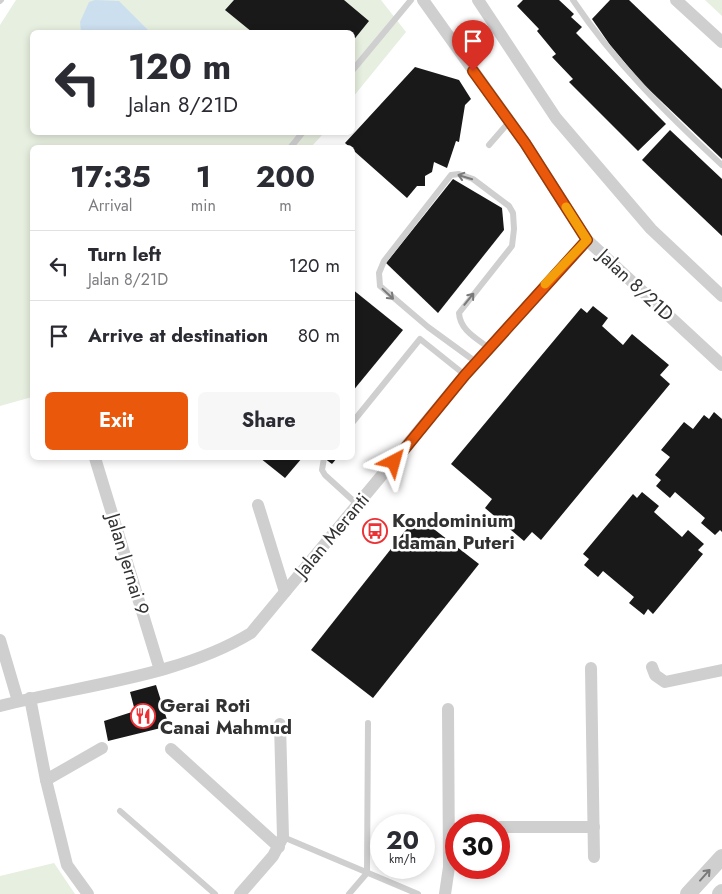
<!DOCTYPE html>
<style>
:root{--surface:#fff;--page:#f7f7f7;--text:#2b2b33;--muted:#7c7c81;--line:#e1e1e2;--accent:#ea580c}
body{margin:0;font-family:Jost,sans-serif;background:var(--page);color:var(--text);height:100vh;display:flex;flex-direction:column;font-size:19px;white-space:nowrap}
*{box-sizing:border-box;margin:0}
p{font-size:16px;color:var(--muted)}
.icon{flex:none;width:28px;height:28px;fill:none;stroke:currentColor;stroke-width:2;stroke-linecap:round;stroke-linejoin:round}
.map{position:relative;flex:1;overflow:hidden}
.drawer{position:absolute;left:30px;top:145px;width:325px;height:315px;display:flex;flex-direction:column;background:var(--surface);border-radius:8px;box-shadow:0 2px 8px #0003}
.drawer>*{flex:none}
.banner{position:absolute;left:30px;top:30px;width:325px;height:105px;border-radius:8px;box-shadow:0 2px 8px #0003;background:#fff;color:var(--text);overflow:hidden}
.speed{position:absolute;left:370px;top:814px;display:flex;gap:10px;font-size:25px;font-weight:700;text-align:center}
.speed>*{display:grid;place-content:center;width:65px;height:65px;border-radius:50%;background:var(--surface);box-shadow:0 2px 8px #0003;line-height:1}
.speed small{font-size:12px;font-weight:400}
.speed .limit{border:8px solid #d22;background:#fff;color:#111}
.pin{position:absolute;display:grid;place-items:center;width:42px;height:42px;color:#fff;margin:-51px -21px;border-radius:50% 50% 50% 0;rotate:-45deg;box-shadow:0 0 5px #0007}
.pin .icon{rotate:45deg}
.me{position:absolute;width:55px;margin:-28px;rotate:39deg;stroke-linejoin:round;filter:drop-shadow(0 0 4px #0008)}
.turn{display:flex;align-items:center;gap:18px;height:105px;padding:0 15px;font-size:22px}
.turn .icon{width:65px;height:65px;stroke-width:2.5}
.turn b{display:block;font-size:35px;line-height:42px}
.eta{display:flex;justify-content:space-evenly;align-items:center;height:85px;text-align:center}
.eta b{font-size:30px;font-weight:700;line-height:35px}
.action{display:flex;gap:10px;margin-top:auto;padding:10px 15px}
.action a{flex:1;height:58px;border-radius:8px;background:var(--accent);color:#fff;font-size:20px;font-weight:700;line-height:58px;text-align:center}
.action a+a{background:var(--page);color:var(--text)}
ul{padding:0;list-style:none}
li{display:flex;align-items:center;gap:15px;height:70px;padding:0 15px;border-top:1px solid var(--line)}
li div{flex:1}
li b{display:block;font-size:19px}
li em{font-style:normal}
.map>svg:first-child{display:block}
.green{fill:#e7efe0}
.water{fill:#ccdfef}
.building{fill:#191919}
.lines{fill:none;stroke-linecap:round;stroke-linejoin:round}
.service{stroke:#cfcfcf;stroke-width:6}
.minor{stroke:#cfcfcf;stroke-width:12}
.tertiary{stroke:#cfcfcf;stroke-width:16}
.oneway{stroke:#797979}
.route-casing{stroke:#983908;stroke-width:12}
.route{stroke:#ea580c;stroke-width:9}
.slow{stroke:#f59e0b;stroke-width:9}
.labels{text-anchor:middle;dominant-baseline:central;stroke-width:5;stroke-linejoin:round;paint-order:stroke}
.street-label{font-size:19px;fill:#323232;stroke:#fff}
.poi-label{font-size:19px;font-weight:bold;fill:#323232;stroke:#fff;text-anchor:start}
</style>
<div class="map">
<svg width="722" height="894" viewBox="0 0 722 894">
<rect width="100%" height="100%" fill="#fff"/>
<g class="green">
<polygon points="16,0 381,0 406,32 353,97 352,32 32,32 32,132 324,133 311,147 32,148 32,397 0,406 0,25"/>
<polygon points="705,0 722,0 722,16"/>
<polygon points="54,863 75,894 0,894 0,876"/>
</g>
<polygon class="water" points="95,0 119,1 150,32 81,32 80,22 89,2"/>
<g class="building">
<polygon points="234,0 344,0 369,21 352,42 352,32 252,32 225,10"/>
<polygon points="523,0 559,0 574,14 571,17 582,27 576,33 666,124 638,151 569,82 573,79 552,57 556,54 537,31 539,29 517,6"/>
<polygon points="610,0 629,0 722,89 722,159 641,82 610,45 592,19"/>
<polygon points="415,67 459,80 471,99 465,105 459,142 456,141 447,168 434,162 432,172 425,176 425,186 417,186 407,198 345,143"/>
<polygon points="670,130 722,179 722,236 642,160"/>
<polygon points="453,179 502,208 504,230 438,313 386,263"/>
<polygon points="352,289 403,330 352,392"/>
<polygon points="593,306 608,318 602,326 623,345 632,334 669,365 660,375 670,384 541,540 532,532 524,541 485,508 492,499 451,464 581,308 587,313"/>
<polygon points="714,412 722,419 722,532 720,530 715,535 701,523 705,518 675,492 670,498 656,486 661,480 655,475 670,457 661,450 684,422 693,429 704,415 709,419"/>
<polygon points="260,458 302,458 285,478"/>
<polygon points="324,458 337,458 332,464"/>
<polygon points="642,492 659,506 654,512 682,537 688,530 704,544 698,550 703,554 653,614 648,609 644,615 629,603 634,597 603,571 598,577 584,565 589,559 583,554 633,494 637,498"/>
<polygon points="417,516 479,564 373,698 311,650"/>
<polygon points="156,685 169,726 108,741 104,721 135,711 130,692"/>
</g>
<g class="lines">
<g class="service">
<path d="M 573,0 C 615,63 667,114 722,165"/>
<polyline points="0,1 1,0"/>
<polyline points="352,71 411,0"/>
<polyline points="489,145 509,122"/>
<polyline points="290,148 303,132"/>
<path d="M 476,362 L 428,327 L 380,286 L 379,273 L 384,261 L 451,175 L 459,174 L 473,179 L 509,206 L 513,213 L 514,229 L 512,246 L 459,313 C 460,330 476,338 489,348"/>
<polyline points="352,423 420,339 465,375"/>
<polyline points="324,458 322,470 325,475 358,505"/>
<polyline points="120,811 215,894"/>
<polyline points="283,837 418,894"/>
<polyline points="349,894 367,873 368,723"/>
</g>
<g class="minor">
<polyline points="423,0 525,143 587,240 722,365"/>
<polyline points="478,0 556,118 651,229 722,296"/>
<polyline points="676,0 722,42"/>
<polyline points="95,458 160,670"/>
<polyline points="258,505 285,592"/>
<polyline points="0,640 18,701"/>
<polyline points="652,667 655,675 665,682 722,670"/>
<polyline points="591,668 594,857"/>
<polyline points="30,698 46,780"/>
<path d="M 0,706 C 81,685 179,677 251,633 L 465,375 L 587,240"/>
<polyline points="171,749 279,847"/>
<polyline points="499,827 594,827"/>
<polyline points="88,894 67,865 46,780 102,748"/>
<polyline points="240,894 273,856 283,837 280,724"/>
<polyline points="445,894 449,867 448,709"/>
</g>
<g class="tertiary">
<polyline points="688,894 722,857"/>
<polyline points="720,894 722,892"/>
</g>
</g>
<defs><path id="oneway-shaft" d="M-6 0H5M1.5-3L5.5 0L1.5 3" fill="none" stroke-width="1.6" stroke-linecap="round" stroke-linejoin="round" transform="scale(1.25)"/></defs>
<g class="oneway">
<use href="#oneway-shaft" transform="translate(465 177) rotate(-163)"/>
<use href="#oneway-shaft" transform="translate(388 294) rotate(43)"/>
<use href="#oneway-shaft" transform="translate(469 299) rotate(-51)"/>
<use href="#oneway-shaft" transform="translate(705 875) rotate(-48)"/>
</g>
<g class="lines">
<defs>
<polyline id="route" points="394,462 465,375 587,240 525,143 473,71"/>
</defs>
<use href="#route" class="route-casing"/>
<use href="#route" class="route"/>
<polyline class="slow" points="545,284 587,240 566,207"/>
</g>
<defs>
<symbol id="bus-ring" viewBox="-11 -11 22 22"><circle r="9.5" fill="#fff" stroke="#ec3034" stroke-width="1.5"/><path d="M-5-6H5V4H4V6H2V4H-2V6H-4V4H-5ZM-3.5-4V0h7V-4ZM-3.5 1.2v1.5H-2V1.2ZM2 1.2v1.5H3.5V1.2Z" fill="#ec3034"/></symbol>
<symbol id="restaurant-ring" viewBox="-11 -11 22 22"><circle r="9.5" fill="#fff" stroke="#ec3034" stroke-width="1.5"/><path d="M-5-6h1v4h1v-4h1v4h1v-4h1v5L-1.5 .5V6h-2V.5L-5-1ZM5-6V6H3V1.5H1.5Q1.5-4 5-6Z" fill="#ec3034"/></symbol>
</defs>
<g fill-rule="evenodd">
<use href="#bus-ring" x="361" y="517" width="28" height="28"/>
<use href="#restaurant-ring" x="129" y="702" width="28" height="28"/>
</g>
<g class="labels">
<g class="street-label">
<text transform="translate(636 285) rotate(43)">Jalan 8/21D</text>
<text transform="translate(332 535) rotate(-50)">Jalan Meranti</text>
<text transform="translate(128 564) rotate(73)">Jalan Jernai 9</text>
</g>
<g class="poi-label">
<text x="392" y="520">Kondominium<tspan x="392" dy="22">Idaman Puteri</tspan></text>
<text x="160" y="705">Gerai Roti<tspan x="160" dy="22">Canai Mahmud</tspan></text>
</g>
</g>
</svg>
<div class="speed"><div>20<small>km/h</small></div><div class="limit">30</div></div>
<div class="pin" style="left:473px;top:71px;background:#d93025"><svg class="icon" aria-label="arrive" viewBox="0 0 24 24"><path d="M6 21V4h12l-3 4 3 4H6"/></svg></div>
<svg class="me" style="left:394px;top:462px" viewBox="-20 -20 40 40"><path d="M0-17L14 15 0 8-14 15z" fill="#ea580c" stroke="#fff" stroke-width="4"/></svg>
<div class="banner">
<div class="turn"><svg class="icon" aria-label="left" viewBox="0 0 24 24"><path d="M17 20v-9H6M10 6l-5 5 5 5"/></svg><div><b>120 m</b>Jalan 8/21D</div></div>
</div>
<section class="drawer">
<div class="eta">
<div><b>17:35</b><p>Arrival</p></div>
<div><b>1</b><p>min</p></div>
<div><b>200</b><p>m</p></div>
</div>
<ul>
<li><svg class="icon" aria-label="left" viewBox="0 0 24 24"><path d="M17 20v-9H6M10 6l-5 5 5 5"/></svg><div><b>Turn left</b><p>Jalan 8/21D</p></div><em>120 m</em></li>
<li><svg class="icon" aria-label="arrive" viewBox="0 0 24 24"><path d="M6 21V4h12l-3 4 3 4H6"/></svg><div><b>Arrive at destination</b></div><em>80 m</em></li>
</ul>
<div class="action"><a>Exit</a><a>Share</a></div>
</section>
</div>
